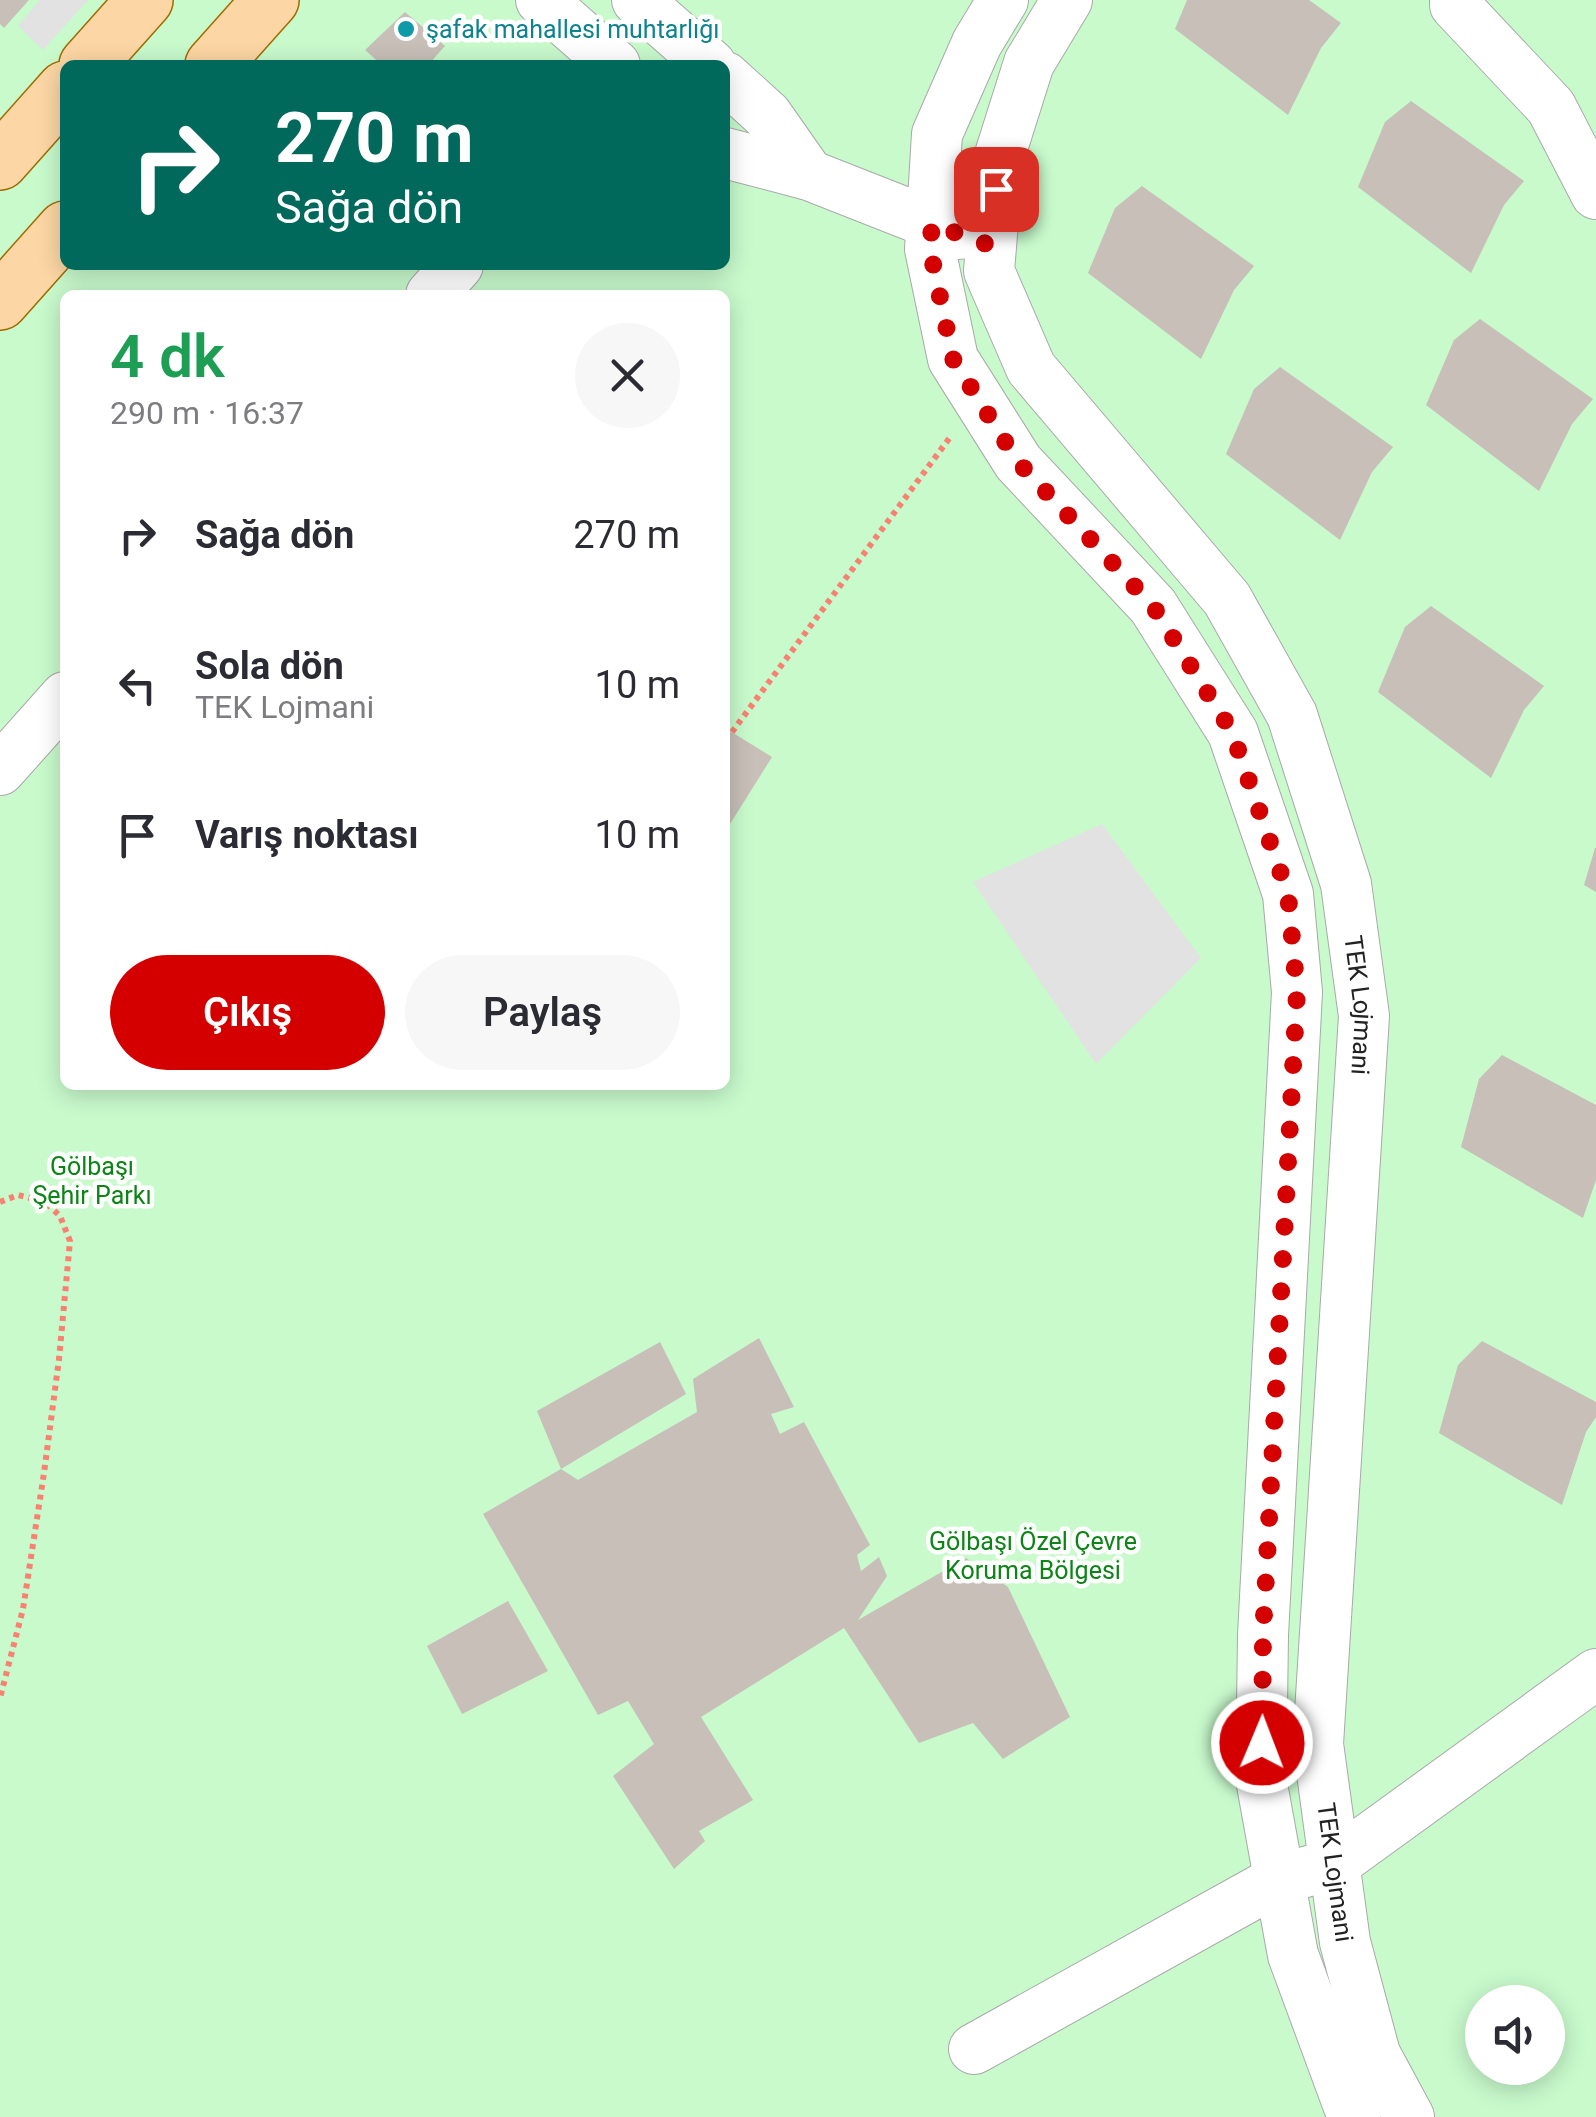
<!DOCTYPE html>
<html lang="tr">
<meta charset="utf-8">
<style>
:root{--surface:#fff;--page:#f7f7f7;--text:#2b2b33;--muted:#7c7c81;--accent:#d40000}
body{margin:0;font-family:Roboto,sans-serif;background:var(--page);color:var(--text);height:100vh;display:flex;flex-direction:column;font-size:38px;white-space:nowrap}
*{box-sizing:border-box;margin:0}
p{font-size:32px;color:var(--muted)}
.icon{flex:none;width:55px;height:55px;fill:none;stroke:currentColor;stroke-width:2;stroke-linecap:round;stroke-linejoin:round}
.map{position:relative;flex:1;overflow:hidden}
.sheet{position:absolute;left:60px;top:290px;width:670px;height:800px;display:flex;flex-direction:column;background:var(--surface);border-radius:15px;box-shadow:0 5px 25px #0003}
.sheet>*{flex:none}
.banner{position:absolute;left:60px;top:60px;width:670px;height:210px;border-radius:15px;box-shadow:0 5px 25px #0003;background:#00695c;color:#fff;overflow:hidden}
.fabs{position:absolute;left:1465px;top:1985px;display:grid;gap:20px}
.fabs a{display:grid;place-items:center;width:100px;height:100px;border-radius:50%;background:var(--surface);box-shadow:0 5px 25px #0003;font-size:50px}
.pin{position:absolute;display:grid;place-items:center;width:85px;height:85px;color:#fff;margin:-42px;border-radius:20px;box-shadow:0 5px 15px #0006}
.me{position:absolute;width:110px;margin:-55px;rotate:1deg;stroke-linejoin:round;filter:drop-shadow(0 0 8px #0008)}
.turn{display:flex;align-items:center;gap:35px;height:210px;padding:0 50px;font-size:45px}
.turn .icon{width:130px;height:130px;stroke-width:2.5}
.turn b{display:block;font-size:70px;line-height:85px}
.round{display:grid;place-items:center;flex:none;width:105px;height:105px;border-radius:52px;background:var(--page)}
.overview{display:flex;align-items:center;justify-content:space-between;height:170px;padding:0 50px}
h1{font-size:60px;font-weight:600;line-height:75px;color:#1e9e55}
.action{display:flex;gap:20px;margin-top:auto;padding:20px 50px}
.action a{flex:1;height:115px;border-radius:60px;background:var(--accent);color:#fff;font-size:40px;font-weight:600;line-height:115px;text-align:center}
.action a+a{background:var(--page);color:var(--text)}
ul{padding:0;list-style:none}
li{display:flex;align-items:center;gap:30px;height:150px;padding:0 50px}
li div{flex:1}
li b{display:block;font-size:38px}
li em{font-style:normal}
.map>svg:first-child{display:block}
.park{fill:#c8facc;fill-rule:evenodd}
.parking{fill:#e2e2e2}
.building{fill:#c7bfb8}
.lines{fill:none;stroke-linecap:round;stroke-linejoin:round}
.minor-casing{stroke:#a9a9a9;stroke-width:52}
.major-casing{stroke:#a06b00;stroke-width:58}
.path{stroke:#fa8072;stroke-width:6;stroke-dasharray:5 5;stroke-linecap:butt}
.minor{stroke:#fff;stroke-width:50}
.major{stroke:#fcd6a4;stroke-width:55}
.route{stroke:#d40000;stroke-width:18;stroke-dasharray:0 32.4}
.culture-dot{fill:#0f9aa8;stroke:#fff;stroke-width:4}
.labels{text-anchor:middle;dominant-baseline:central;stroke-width:9;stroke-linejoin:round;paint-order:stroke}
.culture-label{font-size:25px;fill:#0d838f;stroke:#fff;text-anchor:start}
.street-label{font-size:25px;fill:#222;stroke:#fff}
.park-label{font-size:25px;fill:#0c8416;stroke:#fff}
</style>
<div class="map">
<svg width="1596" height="2117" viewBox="0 0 1596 2117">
<rect width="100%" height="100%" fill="#f2efe9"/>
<path class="park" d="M 0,0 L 1596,0 L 1596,2117 L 0,2117 ZM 65,65 L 725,65 L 725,265 L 65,265 ZM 65,295 L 725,295 L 725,1085 L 65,1085 ZM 1482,2002 L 1548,2002 L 1548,2068 L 1482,2068 Z"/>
<g class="parking">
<polygon points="40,0 88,0 43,50 18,26"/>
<polygon points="1102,824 1201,958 1096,1064 973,882"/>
</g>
<g class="building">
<polygon points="0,0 29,0 4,28 0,24"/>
<polygon points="1187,0 1309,0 1341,23 1321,48 1288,115 1175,29"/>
<polygon points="405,12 445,46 428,65 382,65 365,50"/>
<polygon points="1411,101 1524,181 1504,205 1471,273 1358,187 1385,122"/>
<polygon points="1142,186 1254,266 1234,290 1201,359 1088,273 1115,208"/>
<polygon points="1480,319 1593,399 1572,424 1539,491 1426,405 1454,340"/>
<polygon points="1280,367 1393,447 1372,472 1340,540 1226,454 1254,389"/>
<polygon points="1431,606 1544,686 1524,710 1491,778 1378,692 1405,627"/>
<polygon points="725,728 772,757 725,832"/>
<polygon points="1595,848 1596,848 1596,892 1584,885"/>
<polygon points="1502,1055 1596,1105 1596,1180 1583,1218 1461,1147 1479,1079"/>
<polygon points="759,1338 794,1407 771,1414 780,1434 804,1422 870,1545 857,1555 861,1571 879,1557 887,1576 858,1620 966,1558 1008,1587 1070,1717 1003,1759 973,1723 919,1743 844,1628 701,1717 753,1800 699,1831 705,1841 674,1869 613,1776 654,1744 628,1701 598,1715 483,1514 561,1469 537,1411 660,1342 686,1394 561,1469 578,1480 697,1412 693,1379"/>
<polygon points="1482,1341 1596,1402 1596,1417 1586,1432 1562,1505 1439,1433 1458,1365"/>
<polygon points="508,1601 548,1671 462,1714 427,1646"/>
</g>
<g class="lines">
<defs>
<g id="minor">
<polyline points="541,0 615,65"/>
<polyline points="637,0 711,65"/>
<polyline points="1003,0 977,43 937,134 930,249 953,359 1018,462 1153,606 1233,733 1288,894 1297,992 1263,1635 1261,1779 1293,1955 1348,2104 1355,2117"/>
<path id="s1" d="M 1067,0 L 1029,63 L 998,161 L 989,271 L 1031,368 L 1227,599 L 1292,715 L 1346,884 L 1364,1016 L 1318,1744 L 1345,1942 L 1375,2054 L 1409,2117"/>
<polyline points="1455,0 1455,5 1551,107 1596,194"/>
<polyline points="725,77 767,115 809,175"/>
<polyline points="725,153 809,175 959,234"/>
<polyline points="431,295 458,265"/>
<polyline points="0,770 65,697"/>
<polyline points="974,2049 1280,1879 1334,1864 1596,1674"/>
</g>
<g id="major">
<polyline points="87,65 145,0"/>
<polyline points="213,65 271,0"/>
<polyline points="0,162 65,89"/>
<polyline points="0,302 65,229"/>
</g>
</defs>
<use href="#minor" class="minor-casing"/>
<use href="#major" class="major-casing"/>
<g class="path">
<polyline points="732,732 951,436"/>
<polyline points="0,1202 18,1195 45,1202 60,1216 70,1241 59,1359 44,1473 23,1609 0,1698"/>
</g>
<use href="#minor" class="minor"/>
<use href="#major" class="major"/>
</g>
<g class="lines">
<polyline class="route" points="996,189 992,246 932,224 930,249 953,359 1018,462 1153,606 1232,732 1288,894 1297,992 1263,1634 1262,1743"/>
</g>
<circle class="culture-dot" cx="406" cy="29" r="10"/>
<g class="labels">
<g class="culture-label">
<text x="426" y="29">şafak mahallesi muhtarlığı</text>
</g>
<g class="street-label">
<text stroke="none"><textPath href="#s1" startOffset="1128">TEK Lojmani</textPath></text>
<text stroke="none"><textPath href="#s1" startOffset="1998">TEK Lojmani</textPath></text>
</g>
<g class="park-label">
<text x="92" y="1166">Gölbaşı<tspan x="92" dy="29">Şehir Parkı</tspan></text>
<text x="1033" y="1541">Gölbaşı Özel Çevre<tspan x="1033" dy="29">Koruma Bölgesi</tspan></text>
</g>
</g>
</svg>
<div class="fabs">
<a><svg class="icon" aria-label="sound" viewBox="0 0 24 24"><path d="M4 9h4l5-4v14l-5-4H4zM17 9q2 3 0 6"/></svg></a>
</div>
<div class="pin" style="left:996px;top:189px;background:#d93025"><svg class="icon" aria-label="arrive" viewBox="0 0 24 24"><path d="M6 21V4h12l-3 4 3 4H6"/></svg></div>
<svg class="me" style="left:1262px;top:1743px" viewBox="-20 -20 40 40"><circle r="17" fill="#d40000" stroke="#fff" stroke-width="3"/><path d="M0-11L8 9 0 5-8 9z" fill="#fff"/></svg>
<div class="banner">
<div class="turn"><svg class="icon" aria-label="right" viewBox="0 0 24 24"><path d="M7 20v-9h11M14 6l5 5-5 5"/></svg><div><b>270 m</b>Sağa dön</div></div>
</div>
<section class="sheet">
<div class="overview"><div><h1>4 dk</h1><p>290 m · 16:37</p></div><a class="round"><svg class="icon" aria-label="close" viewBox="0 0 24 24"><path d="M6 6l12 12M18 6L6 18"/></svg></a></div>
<ul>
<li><svg class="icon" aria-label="right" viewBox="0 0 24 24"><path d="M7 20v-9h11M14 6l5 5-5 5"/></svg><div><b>Sağa dön</b></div><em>270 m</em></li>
<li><svg class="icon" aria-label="left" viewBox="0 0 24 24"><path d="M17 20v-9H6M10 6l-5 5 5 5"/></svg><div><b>Sola dön</b><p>TEK Lojmani</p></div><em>10 m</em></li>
<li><svg class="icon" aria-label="arrive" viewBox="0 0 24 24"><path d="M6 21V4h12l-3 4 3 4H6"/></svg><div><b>Varış noktası</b></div><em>10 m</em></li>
</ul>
<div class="action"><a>Çıkış</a><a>Paylaş</a></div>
</section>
</div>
